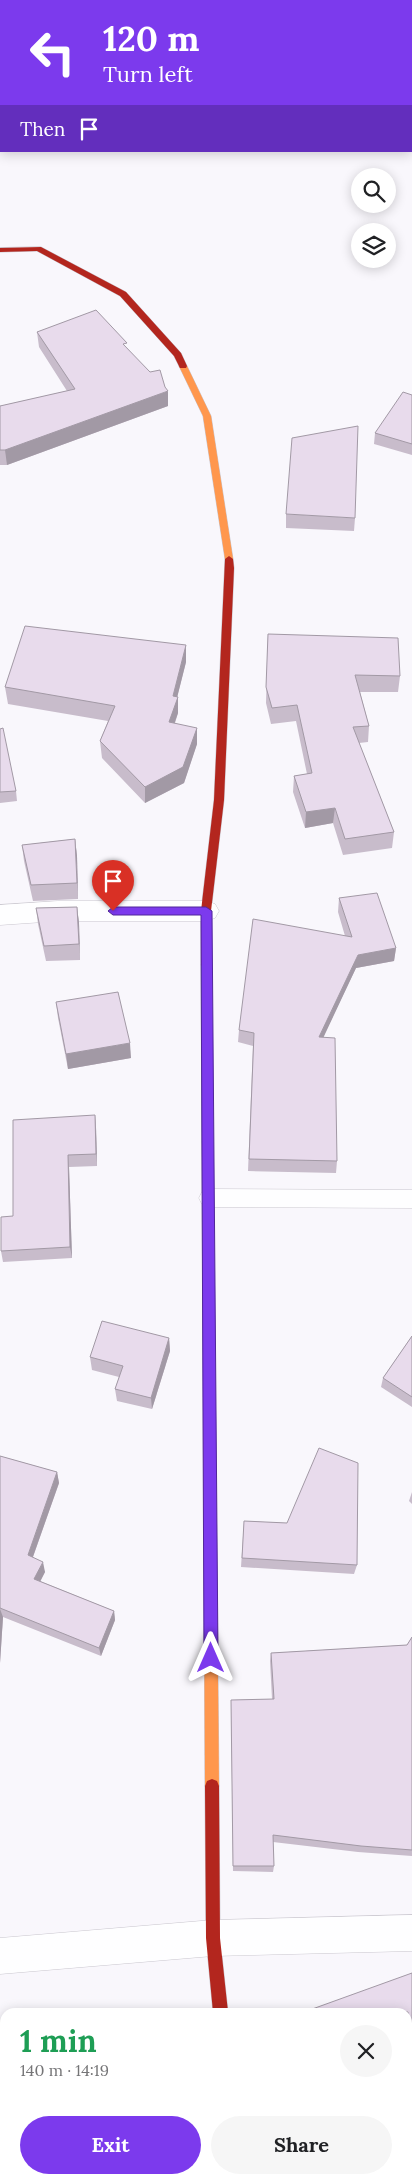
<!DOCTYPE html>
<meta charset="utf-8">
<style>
:root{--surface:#fff;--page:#f6f6f6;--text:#202124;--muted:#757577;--accent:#7c3aed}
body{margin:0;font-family:Lora,serif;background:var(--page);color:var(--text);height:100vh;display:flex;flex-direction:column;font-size:19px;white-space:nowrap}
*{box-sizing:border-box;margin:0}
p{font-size:16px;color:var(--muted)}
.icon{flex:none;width:28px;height:28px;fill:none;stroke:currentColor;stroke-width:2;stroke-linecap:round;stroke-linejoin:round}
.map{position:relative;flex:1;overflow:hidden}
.panel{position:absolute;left:0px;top:2008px;width:412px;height:176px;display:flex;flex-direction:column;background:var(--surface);border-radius:15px 15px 0 0;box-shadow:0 2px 12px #0003}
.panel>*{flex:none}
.guide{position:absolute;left:0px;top:0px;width:412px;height:152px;box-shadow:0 2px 12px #0003;background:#7c3aed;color:#fff;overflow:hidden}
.fabs{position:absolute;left:351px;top:168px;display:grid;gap:10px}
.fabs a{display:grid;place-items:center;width:45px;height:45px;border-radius:50%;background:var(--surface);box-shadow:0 2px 12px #0003;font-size:25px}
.pin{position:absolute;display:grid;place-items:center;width:42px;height:42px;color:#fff;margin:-51px -21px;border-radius:50% 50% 50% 0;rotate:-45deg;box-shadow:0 0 5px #0007}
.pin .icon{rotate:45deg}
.me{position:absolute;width:55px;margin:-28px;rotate:0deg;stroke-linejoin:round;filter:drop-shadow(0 0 4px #0008)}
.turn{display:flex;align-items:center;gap:18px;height:105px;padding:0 20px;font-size:22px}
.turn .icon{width:65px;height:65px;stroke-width:2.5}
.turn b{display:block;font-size:35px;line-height:42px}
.then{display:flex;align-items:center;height:48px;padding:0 20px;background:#0003;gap:10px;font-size:19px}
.round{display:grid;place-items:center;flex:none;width:52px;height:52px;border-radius:26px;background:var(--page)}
.headline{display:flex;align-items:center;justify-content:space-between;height:85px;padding:0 20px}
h1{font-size:30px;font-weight:800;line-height:38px;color:#1e9e55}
.action{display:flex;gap:10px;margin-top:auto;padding:10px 20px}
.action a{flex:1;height:58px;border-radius:30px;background:var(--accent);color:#fff;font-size:20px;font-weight:800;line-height:58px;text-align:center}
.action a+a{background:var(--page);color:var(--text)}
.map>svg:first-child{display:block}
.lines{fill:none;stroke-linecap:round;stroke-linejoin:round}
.lane-casing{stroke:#c9c6ce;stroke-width:1}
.street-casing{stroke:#c9c6ce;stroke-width:1}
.fast-casing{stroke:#c9c6ce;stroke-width:1}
.slow-casing{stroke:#c9c6ce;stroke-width:1}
.jam-casing{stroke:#c9c6ce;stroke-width:1}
.lane{fill:#fefeff;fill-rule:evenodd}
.street{fill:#fefeff;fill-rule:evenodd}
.fast{fill:#63d668;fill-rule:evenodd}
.slow{fill:#ff974d;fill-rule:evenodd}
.jam{fill:#b3261e;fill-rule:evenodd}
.wall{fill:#c8bccb}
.shaded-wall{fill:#a299a5}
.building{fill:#e8dbec;stroke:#a299a5}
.route{fill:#7c3aed;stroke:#51269a}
</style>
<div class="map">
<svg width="412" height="2183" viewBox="0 0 412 2183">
<rect width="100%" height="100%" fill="#f9f7fc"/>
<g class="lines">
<defs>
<polygon id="lane" points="209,1189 412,1190 412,1208 209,1207 202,1204 199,1198 202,1192"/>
<g id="street">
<polygon points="58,901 206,901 215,904 219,911 215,918 206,921 58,921 0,925 0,905"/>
<polygon points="412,1915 412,1951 213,1956 0,1974 0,1938 213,1920"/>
<polygon points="221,2179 259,2179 261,2183 221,2183"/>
</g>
<polygon id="fast" points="206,961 211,965 215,1359 213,1363 209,1365 205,1363 203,1359 201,965"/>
<g id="slow">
<polygon points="180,364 187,366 211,416 233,559 229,562 225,559 203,416 179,366"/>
<polygon points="209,1353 213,1355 215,1359 219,1786 217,1791 212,1793 207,1791 205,1786 203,1359 205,1355"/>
</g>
<g id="jam">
<polygon points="41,247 126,292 181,353 187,366 186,368 180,368 174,356 120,296 37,251 0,252 0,248"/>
<polygon points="229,556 233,559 234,568 224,800 211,911 211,965 206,969 201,965 201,911 214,800 225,559"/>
<polygon points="212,1779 217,1781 219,1786 220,1938 228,2012 213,2012 206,1938 205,1786 207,1781"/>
</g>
</defs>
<use href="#lane" class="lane-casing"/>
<use href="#street" class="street-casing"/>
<use href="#fast" class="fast-casing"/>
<use href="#slow" class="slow-casing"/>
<use href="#jam" class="jam-casing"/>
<use href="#lane" class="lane"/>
<use href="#street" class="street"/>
<use href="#fast" class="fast"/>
<use href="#slow" class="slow"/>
<use href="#jam" class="jam"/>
</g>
<g class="wall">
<polygon points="0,0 1,1 1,46 0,46"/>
<polygon points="37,332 127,348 168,406 7,465 0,465 0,406 67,391 39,347"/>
<polygon points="412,395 412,455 374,444 375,433"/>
<polygon points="286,514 355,518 354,531 286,528"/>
<polygon points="268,634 400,676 398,692 360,692 369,726 368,742 359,743 394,832 392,848 343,855 333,823 305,828 293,792 294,776 307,774 296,721 271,724 266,703"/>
<polygon points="186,645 186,662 177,697 178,697 178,713 175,723 197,744 184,783 145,803 102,758 100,741 108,721 8,704 5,687"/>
<polygon points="0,729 16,791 17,801 0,803"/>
<polygon points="75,839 77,856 78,899 33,901 24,861 22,845"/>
<polygon points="339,898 396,948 394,961 356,968 323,1037 337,1161 336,1173 248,1171 253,1046 238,1042 239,1030 345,936 338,912"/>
<polygon points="77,907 79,923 80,960 46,961 38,924 36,908"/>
<polygon points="56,1002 131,1058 68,1069 58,1018"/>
<polygon points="95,1115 96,1127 97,1166 69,1167 72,1258 3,1262 1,1251 13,1216"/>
<polygon points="412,1336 412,1407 381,1387 383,1378"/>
<polygon points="169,1338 170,1351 152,1409 117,1401 115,1389 119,1377 92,1370 90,1357"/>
<polygon points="0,1456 57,1472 59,1483 33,1557 45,1572 40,1581 114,1611 115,1620 101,1656 3,1617 0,1663"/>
<polygon points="412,1492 412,1504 409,1501"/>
<polygon points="244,1521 287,1523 357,1565 354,1574 241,1567"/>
<polygon points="412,1637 412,1856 358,1852 273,1842 274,1866 273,1872 233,1871 231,1700 272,1699 270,1661 271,1653 407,1645"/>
</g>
<g class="shaded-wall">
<polygon points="168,391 168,406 7,465 5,450"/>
<polygon points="186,645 186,662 176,702 178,697 178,713 169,739 169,722 173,696"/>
<polygon points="197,728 197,744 184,783 145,803 145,787"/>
<polygon points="335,808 333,823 305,828 306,812"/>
<polygon points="75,839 77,856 78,899 77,883"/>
<polygon points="77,907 79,923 80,960 79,944"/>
<polygon points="396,948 394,961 356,968 318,1049 319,1037 358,955"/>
<polygon points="130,1043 131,1058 68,1069 66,1054"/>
<polygon points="95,1115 96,1127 97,1166 96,1154"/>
<polygon points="68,1155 69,1167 72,1258 70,1247"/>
<polygon points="169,1338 170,1351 152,1409 151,1398"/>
<polygon points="57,1472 59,1483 30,1565 28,1555"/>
<polygon points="43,1562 45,1572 37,1588 34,1579"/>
<polygon points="0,1609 3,1617 0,1663"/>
<polygon points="114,1611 115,1620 101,1656 99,1648"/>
</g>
<g class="building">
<polygon points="0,0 38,0 38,1 1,1 1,28 0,28"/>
<polygon points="316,0 412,0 412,40 411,40 411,1 316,1"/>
<polygon points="96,310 127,343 123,344 150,372 160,370 165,387 168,391 5,450 0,450 0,406 75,389 37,332"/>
<polygon points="403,392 412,395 412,444 375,433"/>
<polygon points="358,426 355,518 286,514 292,438"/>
<polygon points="25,626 186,645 173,696 178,697 169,722 197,728 183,767 145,787 100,741 115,706 5,687"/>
<polygon points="268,634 398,638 400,676 355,675 369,726 353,727 394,832 345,839 335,808 306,812 294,776 312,773 297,705 272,708 266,687"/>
<polygon points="3,728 16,791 0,792 0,729"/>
<polygon points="75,839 77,883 31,885 22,845"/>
<polygon points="377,893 396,948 358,955 319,1037 335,1038 337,1161 249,1159 254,1033 239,1030 253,919 352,937 339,898"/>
<polygon points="77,907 79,944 44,946 36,908"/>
<polygon points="118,992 130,1043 66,1054 56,1002"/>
<polygon points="95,1115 96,1154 68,1155 70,1247 1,1251 1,1217 13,1216 13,1120"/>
<polygon points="102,1321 169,1338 151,1398 115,1389 123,1366 90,1357"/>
<polygon points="412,1336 412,1397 383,1378"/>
<polygon points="319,1448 358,1463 357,1565 242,1558 244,1521 287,1523"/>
<polygon points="0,1456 57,1472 28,1555 43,1562 34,1579 114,1611 99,1648 0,1608"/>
<polygon points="412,1637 412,1850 361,1846 273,1835 274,1866 233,1866 231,1700 274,1699 271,1653 407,1645"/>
<polygon points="412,1973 412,2028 408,2030 408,2012 304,2012"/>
<polygon points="148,2179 208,2179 209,2183 148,2183"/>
</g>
<polygon class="route" points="113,907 206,907 212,911 218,1658 216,1663 211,1665 206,1663 204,1658 201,915 113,915 108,911"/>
</svg>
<div class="fabs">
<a><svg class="icon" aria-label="search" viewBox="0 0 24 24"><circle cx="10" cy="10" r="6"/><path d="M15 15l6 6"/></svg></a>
<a><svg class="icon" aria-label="layers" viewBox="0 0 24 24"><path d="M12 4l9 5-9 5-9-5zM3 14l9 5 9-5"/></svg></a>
</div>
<div class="pin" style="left:113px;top:911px;background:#d93025"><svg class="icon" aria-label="arrive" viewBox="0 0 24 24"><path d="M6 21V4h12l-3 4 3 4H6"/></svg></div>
<svg class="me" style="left:211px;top:1658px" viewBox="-20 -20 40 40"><path d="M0-17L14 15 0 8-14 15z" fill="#7c3aed" stroke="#fff" stroke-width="4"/></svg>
<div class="guide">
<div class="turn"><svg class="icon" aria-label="left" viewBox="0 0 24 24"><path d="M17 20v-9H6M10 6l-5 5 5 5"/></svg><div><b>120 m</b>Turn left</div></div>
<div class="then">Then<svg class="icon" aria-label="arrive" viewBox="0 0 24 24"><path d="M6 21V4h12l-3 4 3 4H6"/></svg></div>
</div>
<section class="panel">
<div class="headline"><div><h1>1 min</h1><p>140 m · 14:19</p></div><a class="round"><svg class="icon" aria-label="close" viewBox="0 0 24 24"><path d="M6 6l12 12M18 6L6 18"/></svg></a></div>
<div class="action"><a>Exit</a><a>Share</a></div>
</section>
</div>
